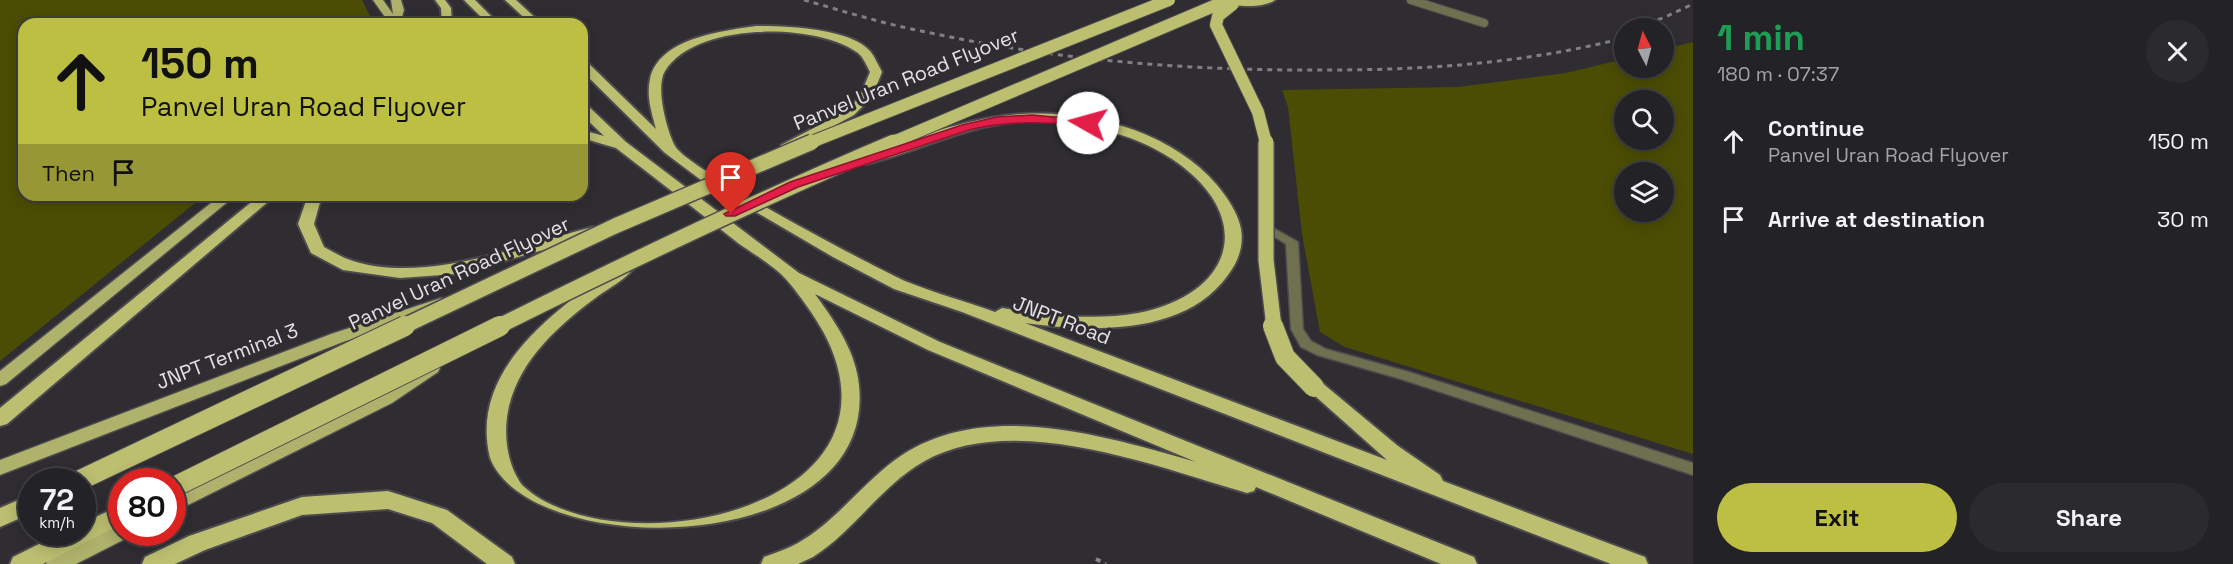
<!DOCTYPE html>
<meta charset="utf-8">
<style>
:root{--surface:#232226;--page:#2b2a2e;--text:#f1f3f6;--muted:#a3a4a7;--line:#403f43;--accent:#bdbf43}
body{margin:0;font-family:"Space Grotesk",sans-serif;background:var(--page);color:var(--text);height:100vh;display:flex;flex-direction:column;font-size:22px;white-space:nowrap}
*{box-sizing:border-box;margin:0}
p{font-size:20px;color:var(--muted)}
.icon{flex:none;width:33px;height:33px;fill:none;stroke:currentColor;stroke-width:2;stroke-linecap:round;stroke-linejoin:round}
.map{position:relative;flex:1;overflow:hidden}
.details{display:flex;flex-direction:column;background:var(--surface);width:540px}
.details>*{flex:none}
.top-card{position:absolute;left:18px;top:18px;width:570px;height:183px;border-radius:18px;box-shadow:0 3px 15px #0003,0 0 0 2px var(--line);background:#bdbf43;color:#111;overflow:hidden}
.needle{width:39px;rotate:354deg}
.buttons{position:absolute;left:1614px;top:18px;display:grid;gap:12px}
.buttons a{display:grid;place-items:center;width:60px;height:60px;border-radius:50%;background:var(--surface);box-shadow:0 3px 15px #0003,0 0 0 2px var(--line);font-size:30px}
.speed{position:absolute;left:18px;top:468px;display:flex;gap:12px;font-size:30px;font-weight:700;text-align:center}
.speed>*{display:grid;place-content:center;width:78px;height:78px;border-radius:50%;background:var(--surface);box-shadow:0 3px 15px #0003,0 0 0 2px var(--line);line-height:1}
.speed small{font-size:15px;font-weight:400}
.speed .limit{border:9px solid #d22;background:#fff;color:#111}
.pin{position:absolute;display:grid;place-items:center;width:51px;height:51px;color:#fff;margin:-62px -26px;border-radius:50% 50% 50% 0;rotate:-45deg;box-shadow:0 0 6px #0007}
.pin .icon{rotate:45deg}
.me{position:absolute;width:66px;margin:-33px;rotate:277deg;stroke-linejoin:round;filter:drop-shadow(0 0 4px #0008)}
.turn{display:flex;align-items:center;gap:21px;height:126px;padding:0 24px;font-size:27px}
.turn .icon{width:78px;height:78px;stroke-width:2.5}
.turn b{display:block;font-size:42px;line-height:51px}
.then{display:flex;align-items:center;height:57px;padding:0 24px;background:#0003;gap:12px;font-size:22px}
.round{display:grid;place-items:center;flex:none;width:63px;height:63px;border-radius:32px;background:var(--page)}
.headline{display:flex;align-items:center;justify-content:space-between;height:102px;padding:0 24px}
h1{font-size:36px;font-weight:700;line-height:45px;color:#1e9e55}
.primary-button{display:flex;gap:12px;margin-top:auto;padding:12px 24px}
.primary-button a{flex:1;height:69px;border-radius:36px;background:var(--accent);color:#111;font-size:24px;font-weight:700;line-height:69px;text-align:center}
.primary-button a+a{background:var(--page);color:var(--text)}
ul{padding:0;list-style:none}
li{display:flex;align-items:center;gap:18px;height:78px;padding:0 24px}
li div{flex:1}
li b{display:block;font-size:22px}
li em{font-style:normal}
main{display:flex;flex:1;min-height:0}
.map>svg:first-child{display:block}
.green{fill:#4c4d04;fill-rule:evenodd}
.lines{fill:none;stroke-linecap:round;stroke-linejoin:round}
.service-casing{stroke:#4c4a4f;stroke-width:10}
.minor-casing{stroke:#4c4a4f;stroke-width:3}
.primary-casing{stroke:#4c4a4f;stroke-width:3}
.trunk-casing{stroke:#4c4a4f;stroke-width:4}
.path{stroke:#87858a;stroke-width:4;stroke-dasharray:5 5;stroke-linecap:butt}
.service{stroke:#6f704f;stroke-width:8}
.minor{fill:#6f704f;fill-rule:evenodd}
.primary{fill:#afb26b;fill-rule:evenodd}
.trunk{fill:#bcbf70;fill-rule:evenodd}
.rail{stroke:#817f83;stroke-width:3;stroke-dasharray:5 5;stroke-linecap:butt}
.trunk-bridge-far2-casing{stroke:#4c4a4f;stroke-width:14;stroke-linecap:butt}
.trunk-bridge-far1-casing{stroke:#4c4a4f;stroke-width:18;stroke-linecap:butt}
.trunk-bridge-casing{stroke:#4c4a4f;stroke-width:22;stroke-linecap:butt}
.trunk-bridge-far2{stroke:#bcbf70;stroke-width:12}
.trunk-bridge-far1{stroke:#bcbf70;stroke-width:15}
.trunk-bridge{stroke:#bcbf70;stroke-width:20}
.route{fill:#e11d48;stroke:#92132f;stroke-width:1.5}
.labels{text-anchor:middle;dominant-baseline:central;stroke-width:6;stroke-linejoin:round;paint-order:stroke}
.street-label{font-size:20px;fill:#e3e1e5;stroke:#2f2d32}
</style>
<main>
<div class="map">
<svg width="1693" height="564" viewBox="0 0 1693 564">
<rect width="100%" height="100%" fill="#2f2d32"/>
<g class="green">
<polygon points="0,0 362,0 371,18 370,24 24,24 24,195 205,195 0,361"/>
<path d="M 1693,42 L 1693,454 L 1345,347 L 1320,332 L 1302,234 L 1288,107 L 1282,90 L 1458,87 L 1566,73 L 1624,59 L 1624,68 L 1664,68 L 1664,49 ZM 1624,100 L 1664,100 L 1664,140 L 1624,140 ZM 1624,172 L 1664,172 L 1664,212 L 1624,212 Z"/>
</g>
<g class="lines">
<defs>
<polyline id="service" points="1411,0 1484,23"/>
<polygon id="minor" points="1268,225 1298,242 1303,329 1311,341 1326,349 1409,372 1693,463 1693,475 1401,379 1317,355 1301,347 1291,329 1286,244 1264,230 1262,228"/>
<g id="primary">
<polygon points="373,0 383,0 393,14 391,0 401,0 404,10 401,20 406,24 390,24 391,21 385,17"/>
<polygon points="221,195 236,195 6,384 0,386 0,371"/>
<polygon points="441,298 446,299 449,303 446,307 343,342 0,475 0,460 331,334"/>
<polygon points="432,362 438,364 440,368 438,372 392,403 172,513 172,496 380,393"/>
<polygon points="122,523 122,532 131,532 129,537 76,564 46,564 49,558"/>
</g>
<g id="trunk">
<polygon points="435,0 445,0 451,8 452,24 442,24 441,8"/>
<polygon points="464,0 475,0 499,24 488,24"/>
<polygon points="505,0 516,0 542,24 531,24"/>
<path d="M 1223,0 L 1275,0 C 1264,8 1234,8 1223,0 Z"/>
<path d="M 756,26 C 784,26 850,28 870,51 C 875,57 878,65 882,72 L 872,97 L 854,115 L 786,152 L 781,151 L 781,145 L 835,117 L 854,103 L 860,96 L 870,72 C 867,66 863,57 858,53 C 815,22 695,22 665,71 C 655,87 667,131 675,146 C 686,168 872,266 905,281 C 934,293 965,301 995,312 L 1002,308 C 1047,315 1093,321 1138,313 C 1235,294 1257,216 1172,159 C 1130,131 1073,120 1024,121 C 967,124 920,151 866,164 L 859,160 L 861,157 C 914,139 966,117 1023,114 C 1091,110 1172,132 1217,185 C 1227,197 1238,213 1241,229 C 1244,246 1238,262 1228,275 C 1185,336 1090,332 1025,323 L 1387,460 L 1305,387 L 1307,382 L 1321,382 L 1398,446 L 1440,475 L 1443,481 L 1645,557 L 1648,564 L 1611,564 L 962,312 L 894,289 L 833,257 L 701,180 L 665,153 L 582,71 L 582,60 L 586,61 L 656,129 C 652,114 646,96 650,79 C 659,38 722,31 756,26 Z"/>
<path d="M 582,104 L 587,105 L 626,142 L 799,273 L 940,342 L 1474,557 L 1477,564 L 1441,564 L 1256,487 L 1254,491 L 1247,493 C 1156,467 1013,410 923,462 C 881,486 854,531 813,557 L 798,564 L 761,564 L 764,557 C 775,553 787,549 798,543 C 835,522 861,485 895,460 C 981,397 1104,436 1196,462 L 928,350 L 815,294 C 833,319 853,347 858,378 C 887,558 532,564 490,458 C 468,368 558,309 620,264 L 626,263 L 634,268 C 625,280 609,288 598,296 C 559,325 521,358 509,406 C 503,432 506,463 522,485 C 606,564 880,519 837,365 C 829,335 809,308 791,285 C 778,268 755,255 738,243 C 698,211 657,180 616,148 L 582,138 L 582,130 L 604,136 L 582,115 Z"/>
<polygon points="260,195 276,195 7,424 0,426 0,408"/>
<path d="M 308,195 L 322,195 L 314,224 L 324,247 C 333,252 343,258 353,261 C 426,284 521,245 593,227 L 601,232 L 598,235 L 456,274 L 400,278 L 343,270 L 311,253 L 298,224 Z"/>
<polygon points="388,491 447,510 512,557 515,564 487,564 432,523 388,509 302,515 205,550 175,564 142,564 145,557 189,536 302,497"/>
<polygon points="32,494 32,513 0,527 0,508"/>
<polygon points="122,505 122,524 43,564 10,564 13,557 63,532 82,532 82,523"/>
</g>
</defs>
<use href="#service" class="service-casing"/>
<use href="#minor" class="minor-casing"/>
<use href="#primary" class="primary-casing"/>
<use href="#trunk" class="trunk-casing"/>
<polyline class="path" points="1096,559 1106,564"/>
<use href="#service" class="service"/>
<use href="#minor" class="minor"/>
<use href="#primary" class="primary"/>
<use href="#trunk" class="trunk"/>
<g class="rail">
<path d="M 804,0 C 846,12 888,25 931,33 C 1061,61 1195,71 1328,70 C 1428,70 1526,63 1624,38"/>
<polyline points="1629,28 1663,18 1693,4"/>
</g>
<defs>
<g id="trunk-bridge-far2">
<polyline points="1233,4 1218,16 1216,25 1258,112 1266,143"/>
<polyline points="809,143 1169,0"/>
<polyline points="891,143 1228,0"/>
</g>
<g id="trunk-bridge-far1">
<polyline points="1266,142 1266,260 1274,327"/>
<polyline points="402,327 615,226 812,142"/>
<path d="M 497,327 C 628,262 759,199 894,142"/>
</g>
<g id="trunk-bridge">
<polyline points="1273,326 1285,357 1314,387"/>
<polyline points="76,482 405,326"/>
<polyline points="172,488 500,326"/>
</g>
</defs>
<use href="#trunk-bridge-far2" class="trunk-bridge-far2-casing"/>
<use href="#trunk-bridge-far1" class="trunk-bridge-far1-casing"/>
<use href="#trunk-bridge" class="trunk-bridge-casing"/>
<use href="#trunk-bridge-far2" class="trunk-bridge-far2"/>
<use href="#trunk-bridge-far1" class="trunk-bridge-far1"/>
<use href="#trunk-bridge" class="trunk-bridge"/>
</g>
<path class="route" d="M 1032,115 L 1088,120 L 1093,123 L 1088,126 C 1047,122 1010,120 969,130 L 798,187 L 735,216 L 726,216 L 724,214 L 790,182 L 962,125 L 997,117 Z"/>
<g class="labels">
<g class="street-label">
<text transform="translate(906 79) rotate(-22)">Panvel Uran Road Flyover</text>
<text transform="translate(459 273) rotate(-25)">Panvel Uran Road Flyover</text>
<text transform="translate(1062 320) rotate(21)">JNPT Road</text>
<text transform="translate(227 356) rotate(-21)">JNPT Terminal 3</text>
</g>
</g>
</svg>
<div class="buttons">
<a><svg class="needle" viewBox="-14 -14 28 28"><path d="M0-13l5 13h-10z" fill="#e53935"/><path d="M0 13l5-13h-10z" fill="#a3a4a7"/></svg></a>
<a><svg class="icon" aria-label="search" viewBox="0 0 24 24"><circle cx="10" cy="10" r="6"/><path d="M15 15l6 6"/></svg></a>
<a><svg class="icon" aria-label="layers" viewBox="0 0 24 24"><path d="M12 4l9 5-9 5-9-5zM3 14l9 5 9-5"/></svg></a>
</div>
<div class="speed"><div>72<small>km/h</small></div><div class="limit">80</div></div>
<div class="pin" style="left:731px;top:214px;background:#d93025"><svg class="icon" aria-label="arrive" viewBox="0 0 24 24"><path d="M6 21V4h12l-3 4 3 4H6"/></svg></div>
<svg class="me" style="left:1088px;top:123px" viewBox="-20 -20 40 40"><circle r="19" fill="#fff"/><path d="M0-13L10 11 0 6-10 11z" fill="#e11d48"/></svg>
<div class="top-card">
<div class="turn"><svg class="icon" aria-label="ahead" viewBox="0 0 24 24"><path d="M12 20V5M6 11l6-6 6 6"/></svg><div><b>150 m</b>Panvel Uran Road Flyover</div></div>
<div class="then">Then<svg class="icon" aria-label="arrive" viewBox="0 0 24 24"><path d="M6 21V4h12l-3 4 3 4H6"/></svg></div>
</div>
</div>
<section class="details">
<div class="headline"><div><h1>1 min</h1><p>180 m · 07:37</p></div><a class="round"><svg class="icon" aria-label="close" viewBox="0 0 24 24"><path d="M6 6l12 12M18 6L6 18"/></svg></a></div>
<ul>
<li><svg class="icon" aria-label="ahead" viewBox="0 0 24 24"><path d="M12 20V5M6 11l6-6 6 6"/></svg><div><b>Continue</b><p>Panvel Uran Road Flyover</p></div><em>150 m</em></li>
<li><svg class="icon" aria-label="arrive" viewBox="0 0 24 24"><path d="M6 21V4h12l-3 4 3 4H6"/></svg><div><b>Arrive at destination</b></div><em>30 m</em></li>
</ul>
<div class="primary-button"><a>Exit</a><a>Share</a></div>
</section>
</main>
